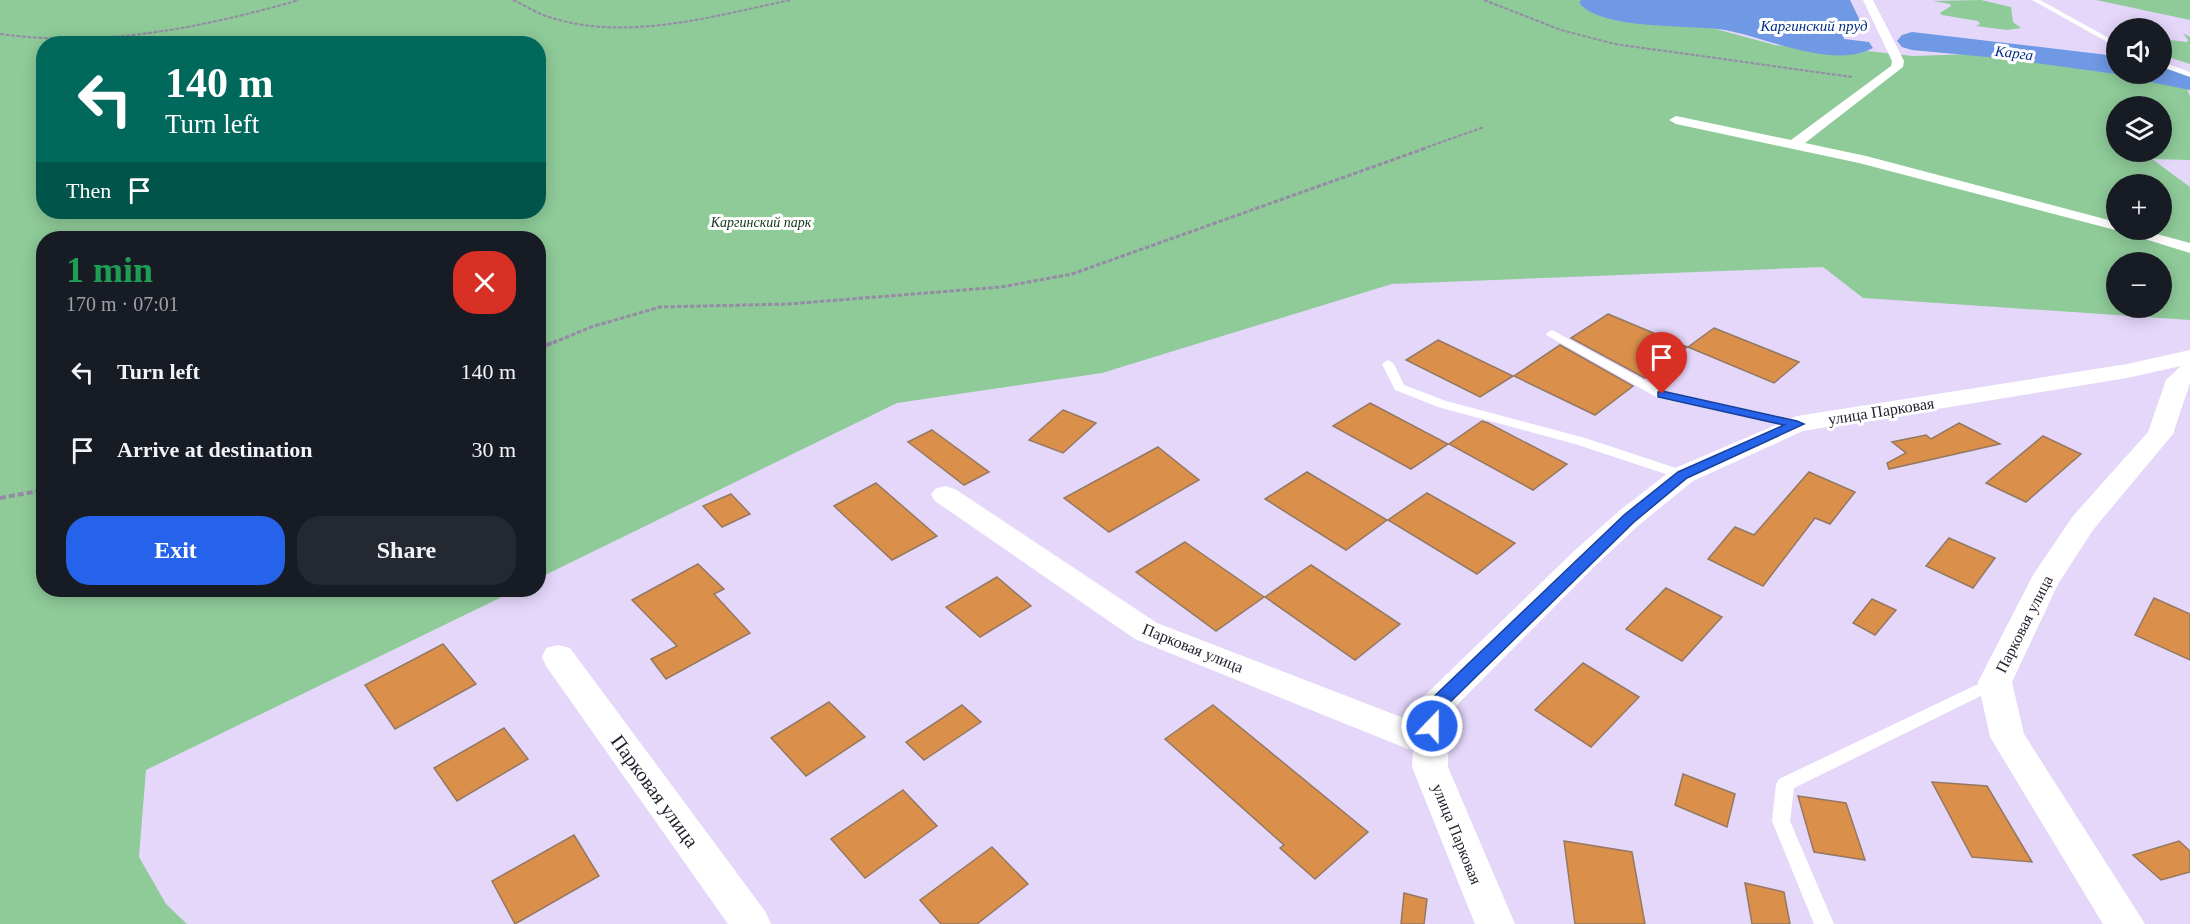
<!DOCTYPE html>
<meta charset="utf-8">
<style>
:root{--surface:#171b24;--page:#242831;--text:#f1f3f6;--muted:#9ea1a6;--accent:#2563eb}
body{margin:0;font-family:"Times New Roman",serif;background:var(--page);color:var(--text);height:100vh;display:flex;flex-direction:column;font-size:22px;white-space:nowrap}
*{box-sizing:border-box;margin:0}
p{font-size:20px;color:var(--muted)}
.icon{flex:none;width:33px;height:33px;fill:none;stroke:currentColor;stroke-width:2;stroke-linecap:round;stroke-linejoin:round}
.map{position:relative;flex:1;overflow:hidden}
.details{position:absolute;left:36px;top:231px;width:510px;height:366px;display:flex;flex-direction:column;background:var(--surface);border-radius:24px;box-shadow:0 3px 15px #0003}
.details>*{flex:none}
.hud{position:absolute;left:36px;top:36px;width:510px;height:183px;border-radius:24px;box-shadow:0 3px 15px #0003;background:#00695c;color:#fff;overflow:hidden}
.controls{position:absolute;left:2106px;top:18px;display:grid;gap:12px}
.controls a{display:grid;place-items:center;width:66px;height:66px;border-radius:50%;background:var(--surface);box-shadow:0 3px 15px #0003;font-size:30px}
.pin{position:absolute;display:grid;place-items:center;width:51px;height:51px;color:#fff;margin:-62px -26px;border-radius:50% 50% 50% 0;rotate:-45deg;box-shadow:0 0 6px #0007}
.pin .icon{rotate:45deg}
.me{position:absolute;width:66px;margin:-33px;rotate:22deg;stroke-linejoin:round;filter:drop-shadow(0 0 4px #0008)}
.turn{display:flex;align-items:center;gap:21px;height:126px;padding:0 30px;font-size:27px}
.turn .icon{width:78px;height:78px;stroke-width:2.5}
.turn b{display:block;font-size:42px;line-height:51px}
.then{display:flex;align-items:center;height:57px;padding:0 30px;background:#0003;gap:12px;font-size:22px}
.round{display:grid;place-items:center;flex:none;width:63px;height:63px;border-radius:24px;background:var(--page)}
.head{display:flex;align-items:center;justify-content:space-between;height:102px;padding:0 30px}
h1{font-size:36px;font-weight:700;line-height:45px;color:#1e9e55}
.button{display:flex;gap:12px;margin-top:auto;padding:12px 30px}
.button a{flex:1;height:69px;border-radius:24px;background:var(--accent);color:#fff;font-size:24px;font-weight:700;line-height:69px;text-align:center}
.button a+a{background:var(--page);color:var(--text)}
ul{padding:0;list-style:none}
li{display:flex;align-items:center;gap:18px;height:78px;padding:0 30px}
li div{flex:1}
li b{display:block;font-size:22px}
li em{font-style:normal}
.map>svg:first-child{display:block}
.green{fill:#8fcb99;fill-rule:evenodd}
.water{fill:#6f98e5}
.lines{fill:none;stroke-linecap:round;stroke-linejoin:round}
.river{fill:#6f98e5;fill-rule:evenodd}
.building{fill:#da8f4b;stroke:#947861;stroke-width:1.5}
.path-far2{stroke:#958ba5;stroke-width:2;stroke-dasharray:4 1.5;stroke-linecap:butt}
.path-far1{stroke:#958ba5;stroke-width:3;stroke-dasharray:4.5 2;stroke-linecap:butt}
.path{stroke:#958ba5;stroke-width:4;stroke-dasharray:6 3;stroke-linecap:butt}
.service{fill:#fff;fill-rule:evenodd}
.pedestrian{fill:#fff;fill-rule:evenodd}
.minor{fill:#fff;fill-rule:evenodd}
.route{fill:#2563eb;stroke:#184099;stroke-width:1.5}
.labels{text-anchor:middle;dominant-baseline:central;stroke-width:6;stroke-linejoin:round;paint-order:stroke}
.far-park-label{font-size:14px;font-style:italic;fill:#12341a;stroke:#fff}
.far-water-label{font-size:15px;font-style:italic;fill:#042e87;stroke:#fff}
.street-label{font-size:16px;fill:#221d2a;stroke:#fff}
.near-street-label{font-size:20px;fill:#221d2a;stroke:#fff}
</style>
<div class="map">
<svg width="2190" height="924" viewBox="0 0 2190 924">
<rect width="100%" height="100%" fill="#e5d7fa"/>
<g class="green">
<path d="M 0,0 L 1581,0 L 1579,4 L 1601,16 L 1618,21 L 1712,28 L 1775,45 L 1857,54 L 1868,51 L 1913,56 L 2002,53 L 2116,68 L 2116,74 L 2183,77 L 2190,97 L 2190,160 L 2152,159 L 2190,187 L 2190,320 L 1863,298 L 1823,267 L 1392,284 L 1102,373 L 897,403 L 539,578 L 538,238 L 44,238 L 44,590 L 516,590 L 146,770 L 139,857 L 166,904 L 187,924 L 0,924 ZM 44,44 L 538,44 L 538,212 L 44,212 ZM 2116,106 L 2162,106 L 2162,152 L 2116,152 ZM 2116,184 L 2162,184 L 2162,230 L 2116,230 ZM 2116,262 L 2162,262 L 2162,308 L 2116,308 Z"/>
<polygon points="1981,0 2011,7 2013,22 2021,28 2007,30 1976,26 1980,24 1978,21 1942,15 1940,13 1951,6 1950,4 1932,1"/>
<polygon points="2096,0 2190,0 2190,20"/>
<polygon points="2183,33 2190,37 2190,64 2162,55 2162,39 2187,42 2188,40"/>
</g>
<path class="water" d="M 1581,0 L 1850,0 L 1866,33 L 1842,30 L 1844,39 L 1869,42 L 1873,48 C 1834,70 1765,37 1725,30 C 1690,24 1603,31 1579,3 Z"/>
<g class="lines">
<g class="river">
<polygon points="1912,32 2116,56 2116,74 2119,74 2116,74 1998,58 1912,50 1902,47 1897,41 1902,35"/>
<polygon points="2162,66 2190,72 2190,90 2145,81 2140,74 2162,74"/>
</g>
</g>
<g class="building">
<polygon points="1608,314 1687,347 1645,378 1571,338"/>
<polygon points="1714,328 1799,362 1774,383 1688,347"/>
<polygon points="1438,340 1513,376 1480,397 1406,360"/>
<polygon points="1560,345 1633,386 1595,415 1514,376"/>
<polygon points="1370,403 1448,444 1411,469 1333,426"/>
<polygon points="1063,410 1096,423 1063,453 1029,440"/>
<polygon points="1482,421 1488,423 1567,464 1533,490 1449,444"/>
<polygon points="1959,423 2000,444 1889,469 1887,463 1906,453 1892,442 1926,435 1931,439"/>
<polygon points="932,430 989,472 964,485 908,442"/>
<polygon points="2043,436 2081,454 2026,502 1986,483"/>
<polygon points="1158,447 1199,480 1109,532 1064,498"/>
<polygon points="1307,472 1387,520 1346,550 1265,499"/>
<polygon points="1809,472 1855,492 1830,524 1815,518 1763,586 1708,559 1735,527 1754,535"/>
<polygon points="876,483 937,536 892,560 834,506"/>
<polygon points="1427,493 1515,543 1477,574 1388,520"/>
<polygon points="731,494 750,514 722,527 703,506"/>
<polygon points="1949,538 1995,558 1973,588 1926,566"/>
<polygon points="1185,542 1264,597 1216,631 1136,572"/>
<polygon points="698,564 724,589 714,594 750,633 666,679 651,659 677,646 632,600"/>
<polygon points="1311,565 1400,624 1355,660 1265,597"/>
<polygon points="997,577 1031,606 980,637 946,607"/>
<polygon points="1666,588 1722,617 1682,661 1626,629"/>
<polygon points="2154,598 2190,614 2190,660 2135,635"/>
<polygon points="1872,599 1896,610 1875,635 1853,623"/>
<polygon points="443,644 476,684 395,729 365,685"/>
<polygon points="1583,663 1639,697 1591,747 1535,710"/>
<polygon points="829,702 865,737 806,776 771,738"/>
<polygon points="962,705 981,722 924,760 906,742"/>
<polygon points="1213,705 1368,832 1315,879 1280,848 1284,845 1165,739"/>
<polygon points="504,728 528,759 457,801 434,768"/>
<polygon points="1683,774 1735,794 1727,827 1675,805"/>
<polygon points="1932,782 1987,786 2032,862 1972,857"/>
<polygon points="903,790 937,826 865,878 831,839"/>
<polygon points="1798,796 1846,803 1865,860 1814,852"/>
<polygon points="574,835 599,876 515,924 492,881"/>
<polygon points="1564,841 1632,852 1645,924 1575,924"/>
<polygon points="2179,841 2190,851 2190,872 2161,880 2133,855"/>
<polygon points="992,847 1028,884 977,924 941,924 920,900"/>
<polygon points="1745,883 1784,892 1790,924 1752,924"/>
<polygon points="1404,893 1427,899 1424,924 1401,924"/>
</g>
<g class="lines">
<g class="path-far2">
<path d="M 513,0 C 524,5 535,12 546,16 C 625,43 712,16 791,0"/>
<polyline points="1484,0 1561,30 1615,44 1852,77"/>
<path d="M 0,34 C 102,48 201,28 299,0"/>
<polyline points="1422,149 1484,127"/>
</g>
<polyline class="path-far1" points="553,343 591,327 660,307 788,304 1001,287 1072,274 1426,148"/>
<g class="path">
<polyline points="538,349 556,341"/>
<polyline points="0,498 44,490"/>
</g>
<g class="service">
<polygon points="2032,0 2040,0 2116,42 2116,47"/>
<polygon points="2162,62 2190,72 2190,77 2162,67"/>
<polygon points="1552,330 1666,392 1797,420 1803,424 1797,428 1658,398 1548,336 1546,334 1548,332"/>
<polygon points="1388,360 1394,364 1404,385 1446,401 1585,438 1688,472 1690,475 1688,478 1678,478 1575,444 1438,407 1395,390 1382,364"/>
<polygon points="1995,676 2001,678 2003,682 2001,686 1794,788 1790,821 1834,924 1814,924 1772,821 1776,784 1779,779"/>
</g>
<polygon class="pedestrian" points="1863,0 1873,0 1904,61 1903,67 1805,143 1866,156 2116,222 2116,230 2142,230 2190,243 2190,253 2119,231 1859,163 1676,124 1669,120 1676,116 1791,140 1891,66 1892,61"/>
<g class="minor">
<polygon points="2190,350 2190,383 2173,434 2093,530 2058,584 2012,682 2024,734 2145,924 2103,924 1990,737 1978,682 2033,575 2073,516 2148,432 2166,380 2181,366 2127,378 1803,431 1693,481 1639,525 1595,566 1449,713 1448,767 1515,924 1475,924 1412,767 1413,751 1135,639 935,501 931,495 935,489 945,486 955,489 1157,623 1414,722 1415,709 1420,700 1573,552 1619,511 1673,469 1797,416 2127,364"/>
<polygon points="558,645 570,648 765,911 771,924 728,924 546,666 542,657 546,648"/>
</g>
</g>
<polygon class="route" points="1662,391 1797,421 1804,424 1687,478 1634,522 1441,711 1438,731 1425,731 1423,726 1426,704 1624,515 1678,472 1784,425 1658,397 1658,392"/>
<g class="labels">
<g class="far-park-label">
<text x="761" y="222">Каргинский парк</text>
</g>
<g class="far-water-label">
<text x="1814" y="26">Каргинский пруд</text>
<text transform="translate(2014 53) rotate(7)">Карга</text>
</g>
<g class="street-label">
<text transform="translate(1881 411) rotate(-9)">улица Парковая</text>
<text transform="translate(2024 624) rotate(-63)">Парковая улица</text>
<text transform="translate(1193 648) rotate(22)">Парковая улица</text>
<text transform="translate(1457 834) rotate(68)">улица Парковая</text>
</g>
<g class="near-street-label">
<text transform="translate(655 791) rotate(54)">Парковая улица</text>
</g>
</g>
</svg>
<div class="controls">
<a><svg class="icon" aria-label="sound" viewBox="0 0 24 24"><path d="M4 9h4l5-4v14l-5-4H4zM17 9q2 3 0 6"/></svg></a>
<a><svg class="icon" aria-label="layers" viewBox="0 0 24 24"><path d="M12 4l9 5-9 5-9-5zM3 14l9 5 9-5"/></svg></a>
<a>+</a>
<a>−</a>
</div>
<div class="pin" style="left:1662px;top:394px;background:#d93025"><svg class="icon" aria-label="arrive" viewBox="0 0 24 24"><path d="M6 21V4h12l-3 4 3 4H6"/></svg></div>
<svg class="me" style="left:1432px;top:726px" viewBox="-20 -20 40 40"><circle r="17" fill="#2563eb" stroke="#fff" stroke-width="3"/><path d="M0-11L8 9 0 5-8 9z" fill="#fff"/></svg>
<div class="hud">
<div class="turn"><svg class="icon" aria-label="left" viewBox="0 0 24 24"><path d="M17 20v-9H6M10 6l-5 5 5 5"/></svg><div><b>140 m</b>Turn left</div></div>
<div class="then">Then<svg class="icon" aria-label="arrive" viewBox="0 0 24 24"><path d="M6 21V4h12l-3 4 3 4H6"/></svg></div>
</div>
<section class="details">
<div class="head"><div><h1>1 min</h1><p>170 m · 07:01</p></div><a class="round" style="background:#d93025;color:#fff"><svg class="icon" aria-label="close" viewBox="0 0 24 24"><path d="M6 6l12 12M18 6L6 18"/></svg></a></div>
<ul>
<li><svg class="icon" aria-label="left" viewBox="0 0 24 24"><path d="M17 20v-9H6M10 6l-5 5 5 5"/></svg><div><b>Turn left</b></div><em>140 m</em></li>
<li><svg class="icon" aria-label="arrive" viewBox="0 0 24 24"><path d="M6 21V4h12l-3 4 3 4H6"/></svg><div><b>Arrive at destination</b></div><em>30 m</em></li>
</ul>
<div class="button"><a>Exit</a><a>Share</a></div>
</section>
</div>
